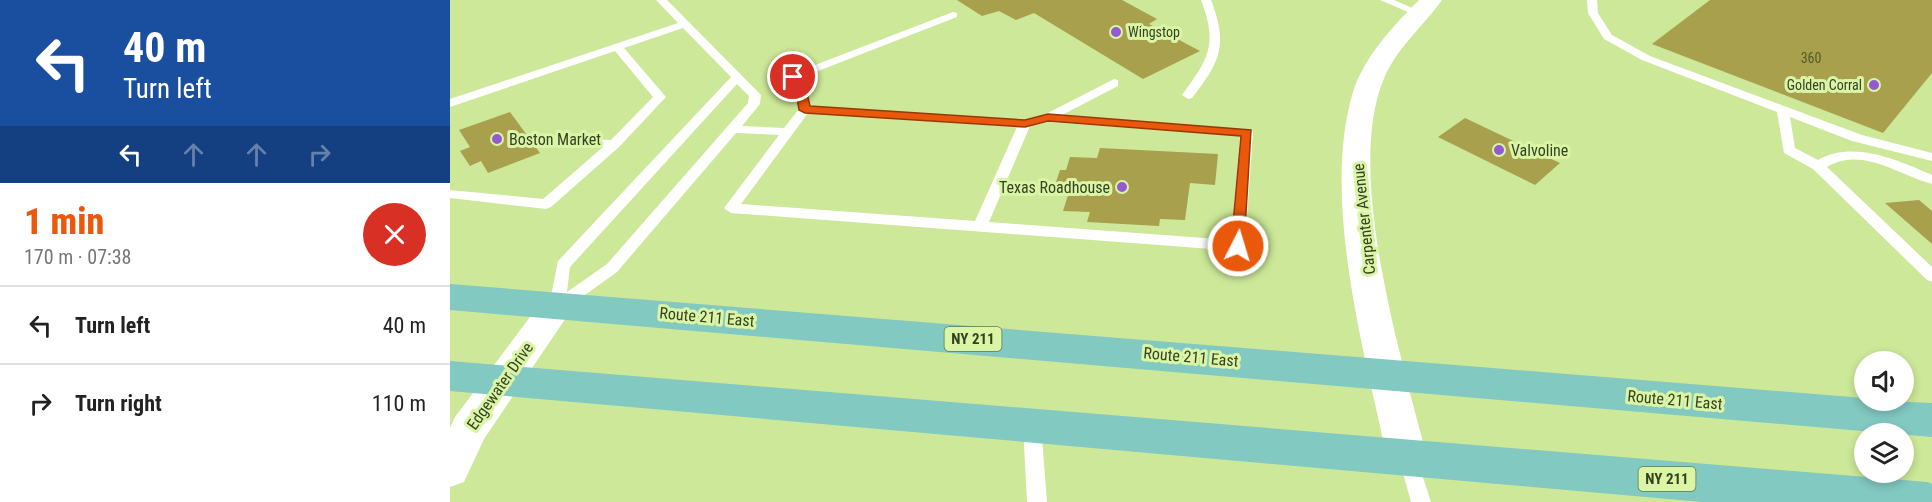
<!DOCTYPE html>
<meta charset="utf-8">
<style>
:root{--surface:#fff;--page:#f6f6f6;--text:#222;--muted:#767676;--line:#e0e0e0;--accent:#ea580c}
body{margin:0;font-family:"Roboto Condensed",sans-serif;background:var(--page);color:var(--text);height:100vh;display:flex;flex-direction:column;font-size:22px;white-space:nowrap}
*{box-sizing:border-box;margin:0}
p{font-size:20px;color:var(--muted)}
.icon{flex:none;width:33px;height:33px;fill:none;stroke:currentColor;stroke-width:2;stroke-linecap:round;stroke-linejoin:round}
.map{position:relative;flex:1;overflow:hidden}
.drawer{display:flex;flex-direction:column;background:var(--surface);width:450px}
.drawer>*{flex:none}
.hud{background:#1a4fa0;color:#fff;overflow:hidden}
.controls{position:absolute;left:1404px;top:351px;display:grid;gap:12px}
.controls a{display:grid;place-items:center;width:60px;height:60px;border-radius:50%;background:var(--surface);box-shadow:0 3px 9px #0003;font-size:30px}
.pin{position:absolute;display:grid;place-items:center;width:51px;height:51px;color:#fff;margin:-26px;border:3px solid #fff;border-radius:50%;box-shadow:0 2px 6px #0007}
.me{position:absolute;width:66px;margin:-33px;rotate:5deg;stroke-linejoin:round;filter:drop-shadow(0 0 4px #0008)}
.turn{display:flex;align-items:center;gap:21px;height:126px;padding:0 24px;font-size:27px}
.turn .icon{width:78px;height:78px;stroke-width:2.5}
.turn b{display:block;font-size:42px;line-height:51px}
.lanes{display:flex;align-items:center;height:57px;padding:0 24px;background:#0003;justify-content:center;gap:30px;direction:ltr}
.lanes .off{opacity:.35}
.round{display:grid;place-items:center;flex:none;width:63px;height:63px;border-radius:32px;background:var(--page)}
.overview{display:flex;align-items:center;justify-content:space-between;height:102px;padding:0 24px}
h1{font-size:36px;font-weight:800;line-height:45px;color:var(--accent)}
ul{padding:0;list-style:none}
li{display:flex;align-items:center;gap:18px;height:78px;padding:0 24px;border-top:2px solid var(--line)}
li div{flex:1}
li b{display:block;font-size:22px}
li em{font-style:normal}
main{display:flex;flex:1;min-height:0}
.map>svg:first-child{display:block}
.building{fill:#a8a04c}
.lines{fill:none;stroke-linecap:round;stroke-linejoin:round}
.service{fill:#fff;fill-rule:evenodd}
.minor{fill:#fff;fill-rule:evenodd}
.primary{fill:#82c9c1;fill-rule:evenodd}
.route{fill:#ea580c;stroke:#983908;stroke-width:1.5}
.poi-dot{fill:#945ad1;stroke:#d9f5a5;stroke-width:2}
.labels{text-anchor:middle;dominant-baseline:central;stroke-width:6;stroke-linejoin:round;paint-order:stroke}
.far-poi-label{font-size:14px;fill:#364121;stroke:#d9f5a5;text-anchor:start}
.number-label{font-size:14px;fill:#52592c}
.shield{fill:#d9f5a5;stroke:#677749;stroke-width:1.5}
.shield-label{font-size:15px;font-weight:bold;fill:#364121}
.poi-label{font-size:16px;fill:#364121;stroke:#d9f5a5;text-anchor:start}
.street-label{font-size:16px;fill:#364121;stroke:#d9f5a5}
</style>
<main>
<section class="drawer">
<div class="hud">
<div class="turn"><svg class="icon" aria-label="left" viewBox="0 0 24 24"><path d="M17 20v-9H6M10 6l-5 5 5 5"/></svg><div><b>40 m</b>Turn left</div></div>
<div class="lanes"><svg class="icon" aria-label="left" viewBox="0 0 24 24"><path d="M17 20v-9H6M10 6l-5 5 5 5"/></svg><svg class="icon off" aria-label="ahead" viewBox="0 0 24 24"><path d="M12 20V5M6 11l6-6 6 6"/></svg><svg class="icon off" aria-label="ahead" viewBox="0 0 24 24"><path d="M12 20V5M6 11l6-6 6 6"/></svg><svg class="icon off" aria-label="right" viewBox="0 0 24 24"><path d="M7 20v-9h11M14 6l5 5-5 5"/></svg></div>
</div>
<div class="overview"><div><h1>1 min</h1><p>170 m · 07:38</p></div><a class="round" style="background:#d93025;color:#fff"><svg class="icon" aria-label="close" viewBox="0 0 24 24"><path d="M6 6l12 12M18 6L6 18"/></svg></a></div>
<ul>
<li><svg class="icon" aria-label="left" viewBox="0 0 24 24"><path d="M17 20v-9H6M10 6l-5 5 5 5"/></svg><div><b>Turn left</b></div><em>40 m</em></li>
<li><svg class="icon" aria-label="right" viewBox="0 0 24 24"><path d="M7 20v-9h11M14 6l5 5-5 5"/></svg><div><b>Turn right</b></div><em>110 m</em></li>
</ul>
</section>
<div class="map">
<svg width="1482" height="502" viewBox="0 0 1482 502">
<rect width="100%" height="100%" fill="#cce898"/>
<g class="building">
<polygon points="507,0 672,0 707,19 699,24 750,51 693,79 584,13 566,20 549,11 532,16"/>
<polygon points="1260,0 1482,0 1482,73 1433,133 1202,44"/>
<polygon points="60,112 90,153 38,173 31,161 20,166 10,151 20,147 9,130"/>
<polygon points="1015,118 1110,163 1085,185 988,137"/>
<polygon points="650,148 768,154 765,185 740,183 735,220 710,219 709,226 637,222 640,212 613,211 620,189 604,188 610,170 616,170 620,157 647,158"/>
<polygon points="1469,200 1482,211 1482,244 1435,203"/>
</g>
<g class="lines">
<g class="service">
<path d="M 206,0 L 217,0 L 311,95 L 310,104 L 292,126 L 334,128 L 349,109 L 344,86 L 337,77 L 339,75 L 503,12 L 507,13 L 507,17 L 350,78 L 356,85 L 360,106 L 575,120 L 594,115 L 664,79 L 668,80 L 668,86 L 612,115 L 802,130 L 803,133 L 795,246 L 788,251 L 281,213 L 274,208 L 329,135 L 286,133 L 167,272 L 114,310 L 101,310 L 99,306 L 108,261 L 281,77 L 233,28 L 174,48 L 216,97 L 169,147 L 101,207 L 96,209 L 0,198 L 0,190 L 93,199 L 153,147 L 119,145 L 114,144 L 113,141 L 114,138 L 161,140 L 203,97 L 165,51 L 0,107 L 0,99 L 228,23 ZM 287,84 L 299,96 L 298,103 L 157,264 L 117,292 L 120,267 ZM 358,113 L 567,127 L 525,221 L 291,204 ZM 598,122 L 790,136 L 781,240 L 539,222 L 580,126 Z"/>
<path d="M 751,0 L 761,0 C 778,45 771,61 742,98 L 738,99 L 732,95 C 759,58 768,45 751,0 Z"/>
<polygon points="930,0 944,0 974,13 965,15"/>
<path d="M 1137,0 L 1147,0 L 1148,13 L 1162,35 L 1200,56 L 1412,135 L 1482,153 L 1482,161 L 1402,141 L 1340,117 L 1345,148 L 1368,160 C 1404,140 1447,160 1482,175 L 1482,184 C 1448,175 1412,146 1377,167 L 1482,267 L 1482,282 L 1477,280 L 1363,169 L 1334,153 L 1327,112 L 1192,60 L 1154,39 L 1138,13 Z"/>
<polygon points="582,417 588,420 591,425 597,502 577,502 573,425 576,420"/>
<polygon points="958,451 965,453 967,459 981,502 961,502 949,459 951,453"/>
</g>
<g class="minor">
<path d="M 969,0 L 992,0 C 972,28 946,48 933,81 C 895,175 952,360 977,457 L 971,469 L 957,474 L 943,469 L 937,457 C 914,351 871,198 903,92 C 914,57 943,26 969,0 Z"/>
<polygon points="107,293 119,297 124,306 34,439 14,482 0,487 0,428 5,417 95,297"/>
</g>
<g class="primary">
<polygon points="0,284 1414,398 1414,400 1482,403 1482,437 0,310"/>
<polygon points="0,361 1477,482 1482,484 1482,502 1252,502 0,391"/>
</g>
</g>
<polygon class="route" points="343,74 355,85 360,106 575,120 598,114 801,130 794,246 788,251 781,246 791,136 598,121 575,127 355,113 349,110 345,85 337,77"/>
<g class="poi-dot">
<circle cx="666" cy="32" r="6"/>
<circle cx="1424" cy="85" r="6"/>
<circle cx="47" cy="139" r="6"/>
<circle cx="1049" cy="150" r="6"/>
<circle cx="672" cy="187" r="6"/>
</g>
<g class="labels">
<g class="far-poi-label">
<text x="678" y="32">Wingstop</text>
<text x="1412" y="85" text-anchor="end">Golden Corral</text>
</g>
<g class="number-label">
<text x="1361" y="58">360</text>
</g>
<g class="shield">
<rect x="494.5" y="327" width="57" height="24" rx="4.5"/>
<rect x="1188.5" y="467" width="57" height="24" rx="4.5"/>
</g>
<g class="shield-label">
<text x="523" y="339">NY 211</text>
<text x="1217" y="479">NY 211</text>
</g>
<g class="poi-label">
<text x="59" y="139">Boston Market</text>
<text x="1061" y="150">Valvoline</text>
<text x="660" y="187" text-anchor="end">Texas Roadhouse</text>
</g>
<g class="street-label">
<text transform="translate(914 219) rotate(-96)">Carpenter Avenue</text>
<text transform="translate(257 317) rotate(5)">Route 211 East</text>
<text transform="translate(741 357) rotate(5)">Route 211 East</text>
<text transform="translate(50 386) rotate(-55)">Edgewater Drive</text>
<text transform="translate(1225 400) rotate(5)">Route 211 East</text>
</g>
</g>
</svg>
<div class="controls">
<a><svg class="icon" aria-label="sound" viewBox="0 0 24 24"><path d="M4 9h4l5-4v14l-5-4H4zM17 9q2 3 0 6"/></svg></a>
<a><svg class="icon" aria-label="layers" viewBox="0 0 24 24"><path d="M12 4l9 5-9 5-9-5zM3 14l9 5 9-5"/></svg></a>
</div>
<div class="pin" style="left:343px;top:77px;background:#d93025"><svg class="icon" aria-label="arrive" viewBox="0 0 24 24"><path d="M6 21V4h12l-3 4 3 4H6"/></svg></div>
<svg class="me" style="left:788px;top:246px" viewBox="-20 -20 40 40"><circle r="17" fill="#ea580c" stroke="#fff" stroke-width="3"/><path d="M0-11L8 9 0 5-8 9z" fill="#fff"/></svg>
</div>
</main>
